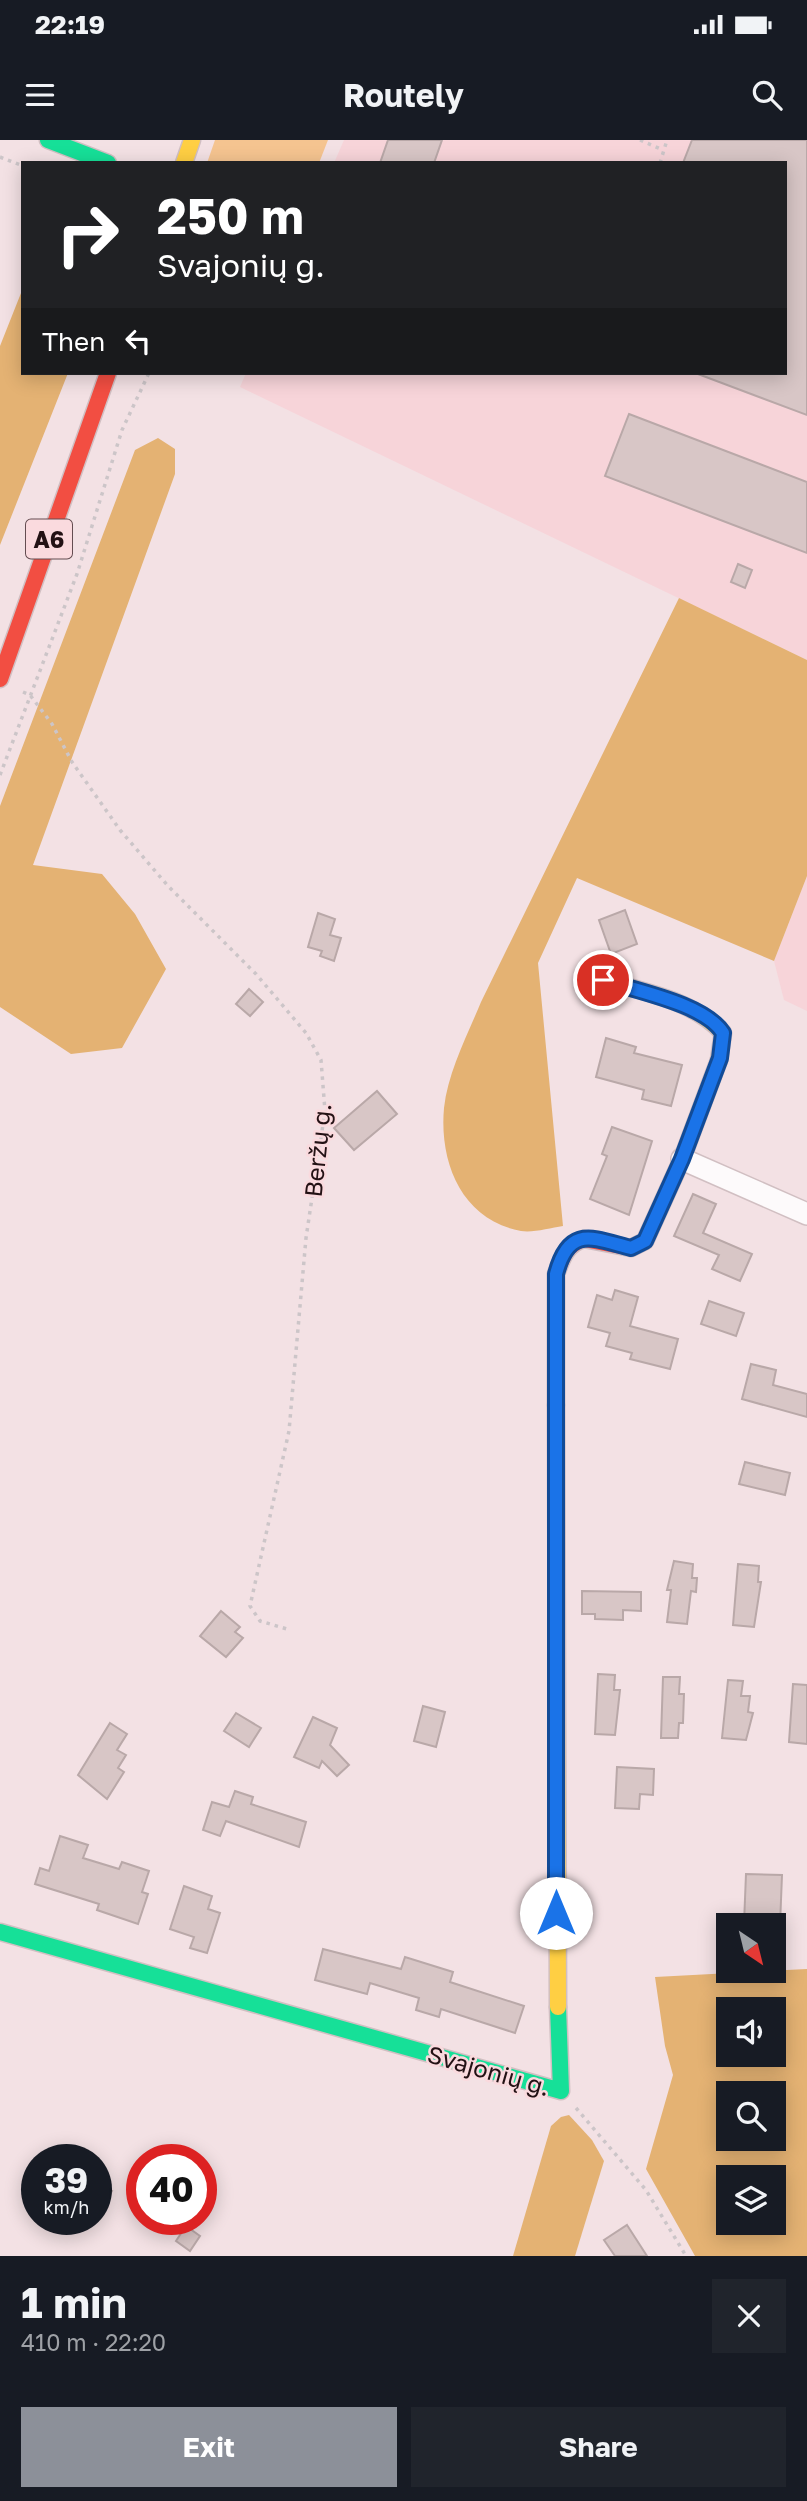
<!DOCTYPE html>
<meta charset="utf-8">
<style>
:root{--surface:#171b24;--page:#20242c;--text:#f1f3f6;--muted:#9ea1a6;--accent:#8c9099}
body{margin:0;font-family:"Golos Text",sans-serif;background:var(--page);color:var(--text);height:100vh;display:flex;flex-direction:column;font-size:26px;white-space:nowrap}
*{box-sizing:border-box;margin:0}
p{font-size:23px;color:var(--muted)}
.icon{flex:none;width:38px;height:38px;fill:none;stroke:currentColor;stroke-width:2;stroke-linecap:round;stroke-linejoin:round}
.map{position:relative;height:2116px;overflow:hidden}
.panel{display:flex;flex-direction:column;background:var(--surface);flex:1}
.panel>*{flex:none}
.guide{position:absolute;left:21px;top:21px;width:766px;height:214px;border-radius:0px;box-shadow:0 4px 18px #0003;background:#202124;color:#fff;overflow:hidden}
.needle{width:46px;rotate:145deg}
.controls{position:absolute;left:716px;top:1773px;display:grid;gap:14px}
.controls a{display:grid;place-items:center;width:70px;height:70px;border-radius:0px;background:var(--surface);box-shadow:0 4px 18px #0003;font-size:35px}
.speed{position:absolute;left:21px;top:2004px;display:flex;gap:14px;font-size:35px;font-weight:700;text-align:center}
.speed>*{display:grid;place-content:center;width:91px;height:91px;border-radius:50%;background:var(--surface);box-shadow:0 4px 18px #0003;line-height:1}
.speed small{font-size:18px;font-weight:400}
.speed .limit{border:10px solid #d22;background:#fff;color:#111}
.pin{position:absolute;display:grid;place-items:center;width:60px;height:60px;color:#fff;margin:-30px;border:4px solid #fff;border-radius:50%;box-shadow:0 2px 7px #0007}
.me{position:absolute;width:77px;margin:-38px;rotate:0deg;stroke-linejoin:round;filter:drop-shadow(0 0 5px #0008)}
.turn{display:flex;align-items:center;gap:24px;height:147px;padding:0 21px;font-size:32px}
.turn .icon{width:91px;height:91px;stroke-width:2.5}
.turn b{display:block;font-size:49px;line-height:60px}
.then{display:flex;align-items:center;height:66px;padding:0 21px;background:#0003;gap:14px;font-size:26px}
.round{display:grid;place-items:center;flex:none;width:74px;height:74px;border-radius:0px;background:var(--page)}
.overview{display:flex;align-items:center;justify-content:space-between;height:119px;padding:0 21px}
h1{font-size:42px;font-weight:700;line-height:52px}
.action{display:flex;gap:14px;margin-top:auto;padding:14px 21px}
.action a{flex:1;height:80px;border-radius:0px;background:var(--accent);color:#fff;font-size:28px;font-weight:700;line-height:80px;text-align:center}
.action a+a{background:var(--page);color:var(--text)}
.status{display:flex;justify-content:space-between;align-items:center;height:49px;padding:0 35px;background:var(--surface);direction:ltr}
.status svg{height:19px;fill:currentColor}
header{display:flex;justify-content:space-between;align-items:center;height:91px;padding:0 21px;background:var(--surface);font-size:32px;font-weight:700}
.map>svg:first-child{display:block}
.built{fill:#f7d4d9}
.green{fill:#f5c490}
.forest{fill:#e4b273;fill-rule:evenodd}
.building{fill:#d8c6c6;stroke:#b9a8a8;stroke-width:2}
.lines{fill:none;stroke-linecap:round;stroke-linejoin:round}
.street-casing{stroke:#d1bfc2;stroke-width:24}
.fast-casing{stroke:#d1bfc2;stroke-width:19}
.slow-casing{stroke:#d1bfc2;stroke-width:19}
.jam-casing{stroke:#d1bfc2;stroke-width:19}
.path{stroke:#ccc5c8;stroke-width:3.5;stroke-dasharray:3.5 5;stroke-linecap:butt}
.street{stroke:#fdfafb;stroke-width:21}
.fast{stroke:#16e098;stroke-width:16}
.slow{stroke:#ffcf43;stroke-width:16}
.jam{stroke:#f24e42;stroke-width:16}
.route-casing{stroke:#114b97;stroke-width:18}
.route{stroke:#1a73e8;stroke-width:12}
.labels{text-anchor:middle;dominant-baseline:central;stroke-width:5;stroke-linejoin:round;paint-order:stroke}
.shield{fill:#fadade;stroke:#644d51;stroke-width:2}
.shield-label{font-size:23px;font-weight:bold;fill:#231114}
.street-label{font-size:24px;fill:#231114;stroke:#fadade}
</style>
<div class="status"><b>22:19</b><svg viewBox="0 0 49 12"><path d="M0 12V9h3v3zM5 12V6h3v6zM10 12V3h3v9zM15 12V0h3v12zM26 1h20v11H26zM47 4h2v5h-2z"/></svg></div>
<header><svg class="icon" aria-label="menu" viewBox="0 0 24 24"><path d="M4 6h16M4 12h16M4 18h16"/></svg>Routely<svg class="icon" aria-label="search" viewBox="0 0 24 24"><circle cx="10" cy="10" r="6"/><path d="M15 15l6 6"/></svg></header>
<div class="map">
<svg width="807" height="2116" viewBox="0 0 807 2116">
<rect width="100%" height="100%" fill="#f3e1e4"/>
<g class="built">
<polygon points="344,0 807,0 807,520 240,247 246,233 786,233 786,23 334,23"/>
<polygon points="807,736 807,871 784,860 774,821"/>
</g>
<polygon class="green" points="215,0 328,0 319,23 207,23"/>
<g class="forest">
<polygon points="23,148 23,233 68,233 0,405 0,206"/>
<polygon points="158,298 175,309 175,334 33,725 102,734 135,774 166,829 122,908 71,914 0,867 0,666 135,310"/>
<path d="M 679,458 L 807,520 L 807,736 L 774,821 L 577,738 L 538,823 L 563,1086 C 550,1088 533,1093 521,1091 C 462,1080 439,1023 444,968 C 448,932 467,896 481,862 Z"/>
<path d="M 807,1829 L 807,2116 L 695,2116 L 646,2029 L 673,1935 L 665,1906 L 655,1837 ZM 774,1869 L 774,1914 L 728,1914 L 728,1869 ZM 774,1953 L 774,1998 L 728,1998 L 728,1953 ZM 774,2037 L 774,2082 L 728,2082 L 728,2037 Z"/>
<polygon points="569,1975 592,2000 604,2021 575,2116 513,2116 551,1986 561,1977"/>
</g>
<g class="building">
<polygon points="388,0 442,0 434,23 380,23"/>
<polygon points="692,0 807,0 807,275 698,234 786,233 786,23 683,23"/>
<polygon points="629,274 807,342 807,413 605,336"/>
<polygon points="738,424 752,430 745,448 731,442"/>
<polygon points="625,770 637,804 611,814 599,780"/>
<polygon points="318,773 335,779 330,795 341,798 334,821 320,816 322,811 308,807"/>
<polygon points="249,849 263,862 250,876 236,864"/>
<polygon points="606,898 636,907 634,913 682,925 671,966 642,959 644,950 596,937"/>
<polygon points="377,951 397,974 354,1010 334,988"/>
<polygon points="612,987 652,1001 629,1075 590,1059 607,1016 602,1014"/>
<polygon points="693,1054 716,1064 703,1093 752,1114 740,1141 712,1129 719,1115 674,1096"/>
<polygon points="615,1150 638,1157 630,1186 678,1199 670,1229 630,1219 632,1213 606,1206 610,1193 588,1187 597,1155 612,1160"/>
<polygon points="709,1161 744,1173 736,1196 701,1184"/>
<polygon points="751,1224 776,1230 773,1245 807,1254 807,1277 742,1259"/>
<polygon points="745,1322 790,1333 785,1355 739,1344"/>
<polygon points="674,1421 693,1424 692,1438 697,1438 696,1452 691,1451 687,1484 667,1482 671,1450 667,1450"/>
<polygon points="738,1424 759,1426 758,1442 761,1442 754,1487 733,1485"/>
<polygon points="582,1451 641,1452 641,1471 623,1470 623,1480 595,1479 595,1474 582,1474"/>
<polygon points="221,1471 240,1487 235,1492 243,1498 226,1517 200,1496"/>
<polygon points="598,1534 615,1535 614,1550 620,1550 615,1595 595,1594"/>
<polygon points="663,1537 680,1537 679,1554 684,1554 683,1583 679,1583 678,1598 661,1598"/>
<polygon points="728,1540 743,1541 741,1556 750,1556 748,1572 753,1573 746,1600 722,1598"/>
<polygon points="793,1544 807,1545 807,1604 789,1602"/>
<polygon points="423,1566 445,1572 436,1607 414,1601"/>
<polygon points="236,1573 261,1588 249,1607 224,1591"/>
<polygon points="313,1577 337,1588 330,1605 349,1625 337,1636 322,1621 319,1628 294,1617"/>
<polygon points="110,1583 127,1594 117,1610 126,1615 118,1628 124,1632 107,1659 78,1635"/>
<polygon points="617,1627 654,1629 653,1655 640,1654 639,1669 615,1668"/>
<polygon points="235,1651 253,1657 251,1664 306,1682 299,1707 226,1681 220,1696 203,1690 212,1662 229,1667"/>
<polygon points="60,1696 88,1705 83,1718 119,1729 122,1722 149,1731 142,1752 148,1754 138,1784 97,1770 99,1764 35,1744 40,1728 49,1731"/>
<polygon points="746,1734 782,1735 780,1785 744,1784"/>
<polygon points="184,1746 212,1756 208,1769 220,1773 207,1813 190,1808 194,1797 170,1789"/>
<polygon points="323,1809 401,1829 405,1817 453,1832 450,1842 524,1866 515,1893 441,1869 439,1877 416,1870 419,1858 370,1843 367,1854 315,1840"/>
<polygon points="96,2042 112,2051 96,2080"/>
<polygon points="627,2085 647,2116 615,2116 604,2100"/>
<polygon points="186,2086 200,2096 190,2111 176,2101"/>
</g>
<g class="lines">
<defs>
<polyline id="street" points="682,1019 807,1074"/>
<g id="fast">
<polyline points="48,0 108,23"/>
<polyline points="0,1792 561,1951 558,1867"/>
</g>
<g id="slow">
<polyline points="184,23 192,0"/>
<path d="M 603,840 C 644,852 693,860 723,893 L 719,920"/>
<polyline points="556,1265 558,1867"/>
</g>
<g id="jam">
<polyline points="0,539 108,233"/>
<path d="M 556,1265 L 556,1134 C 562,1118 566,1104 584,1099 L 631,1108 L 645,1101 L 682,1019 L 719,920"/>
</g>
</defs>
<use href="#street" class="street-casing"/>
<use href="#fast" class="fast-casing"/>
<use href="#slow" class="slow-casing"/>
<use href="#jam" class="jam-casing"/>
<g class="path">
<polyline points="640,0 663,10"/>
<polyline points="0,17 23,26"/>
<polyline points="660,23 667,0"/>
<polyline points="23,552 30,555 52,584 72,622 120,690 168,746 256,834 306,893 321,920 325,971 306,1098 289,1291 250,1466 260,1481 287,1489"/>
<polyline points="0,635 77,434 122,290 149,233"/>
<polyline points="576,1968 646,2050 686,2116"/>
</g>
<use href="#street" class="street"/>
<use href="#fast" class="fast"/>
<use href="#slow" class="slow"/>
<use href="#jam" class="jam"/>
</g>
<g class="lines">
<defs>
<path id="route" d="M 556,1773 L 556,1134 C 569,1085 592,1098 631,1108 L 645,1101 L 682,1019 L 720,918 L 723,893 C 705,864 636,851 603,840"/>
</defs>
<use href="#route" class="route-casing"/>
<use href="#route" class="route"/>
</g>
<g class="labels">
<rect class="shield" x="26" y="379.5" width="46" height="39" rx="5"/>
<g class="shield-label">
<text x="49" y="399">A6</text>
</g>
<g class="street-label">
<text transform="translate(317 1010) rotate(-84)">Beržų g.</text>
<text transform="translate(489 1930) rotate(16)">Svajonių g.</text>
</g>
</g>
</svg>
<div class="controls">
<a><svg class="needle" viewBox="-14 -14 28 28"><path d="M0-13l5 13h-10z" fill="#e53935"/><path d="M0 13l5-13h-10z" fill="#9ea1a6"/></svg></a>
<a><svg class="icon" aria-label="sound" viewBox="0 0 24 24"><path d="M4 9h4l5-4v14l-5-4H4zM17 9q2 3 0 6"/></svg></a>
<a><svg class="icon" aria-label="search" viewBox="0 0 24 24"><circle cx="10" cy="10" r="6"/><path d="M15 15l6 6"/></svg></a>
<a><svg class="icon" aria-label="layers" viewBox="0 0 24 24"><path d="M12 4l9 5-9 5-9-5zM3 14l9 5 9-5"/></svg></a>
</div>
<div class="speed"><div>39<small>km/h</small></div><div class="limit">40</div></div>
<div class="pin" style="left:603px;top:840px;background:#d93025"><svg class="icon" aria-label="arrive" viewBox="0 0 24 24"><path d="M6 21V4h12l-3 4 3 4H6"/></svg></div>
<svg class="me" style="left:556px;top:1773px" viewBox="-20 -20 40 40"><circle r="19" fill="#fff"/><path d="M0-13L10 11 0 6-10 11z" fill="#1a73e8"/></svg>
<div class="guide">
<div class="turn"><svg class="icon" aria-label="right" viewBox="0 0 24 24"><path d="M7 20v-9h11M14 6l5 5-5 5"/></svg><div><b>250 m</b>Svajonių g.</div></div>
<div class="then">Then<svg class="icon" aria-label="left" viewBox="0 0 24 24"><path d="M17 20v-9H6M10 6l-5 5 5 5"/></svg></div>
</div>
</div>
<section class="panel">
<div class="overview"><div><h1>1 min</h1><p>410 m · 22:20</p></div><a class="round"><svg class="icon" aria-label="close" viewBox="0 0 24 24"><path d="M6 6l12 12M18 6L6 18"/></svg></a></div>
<div class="action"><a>Exit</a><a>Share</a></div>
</section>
